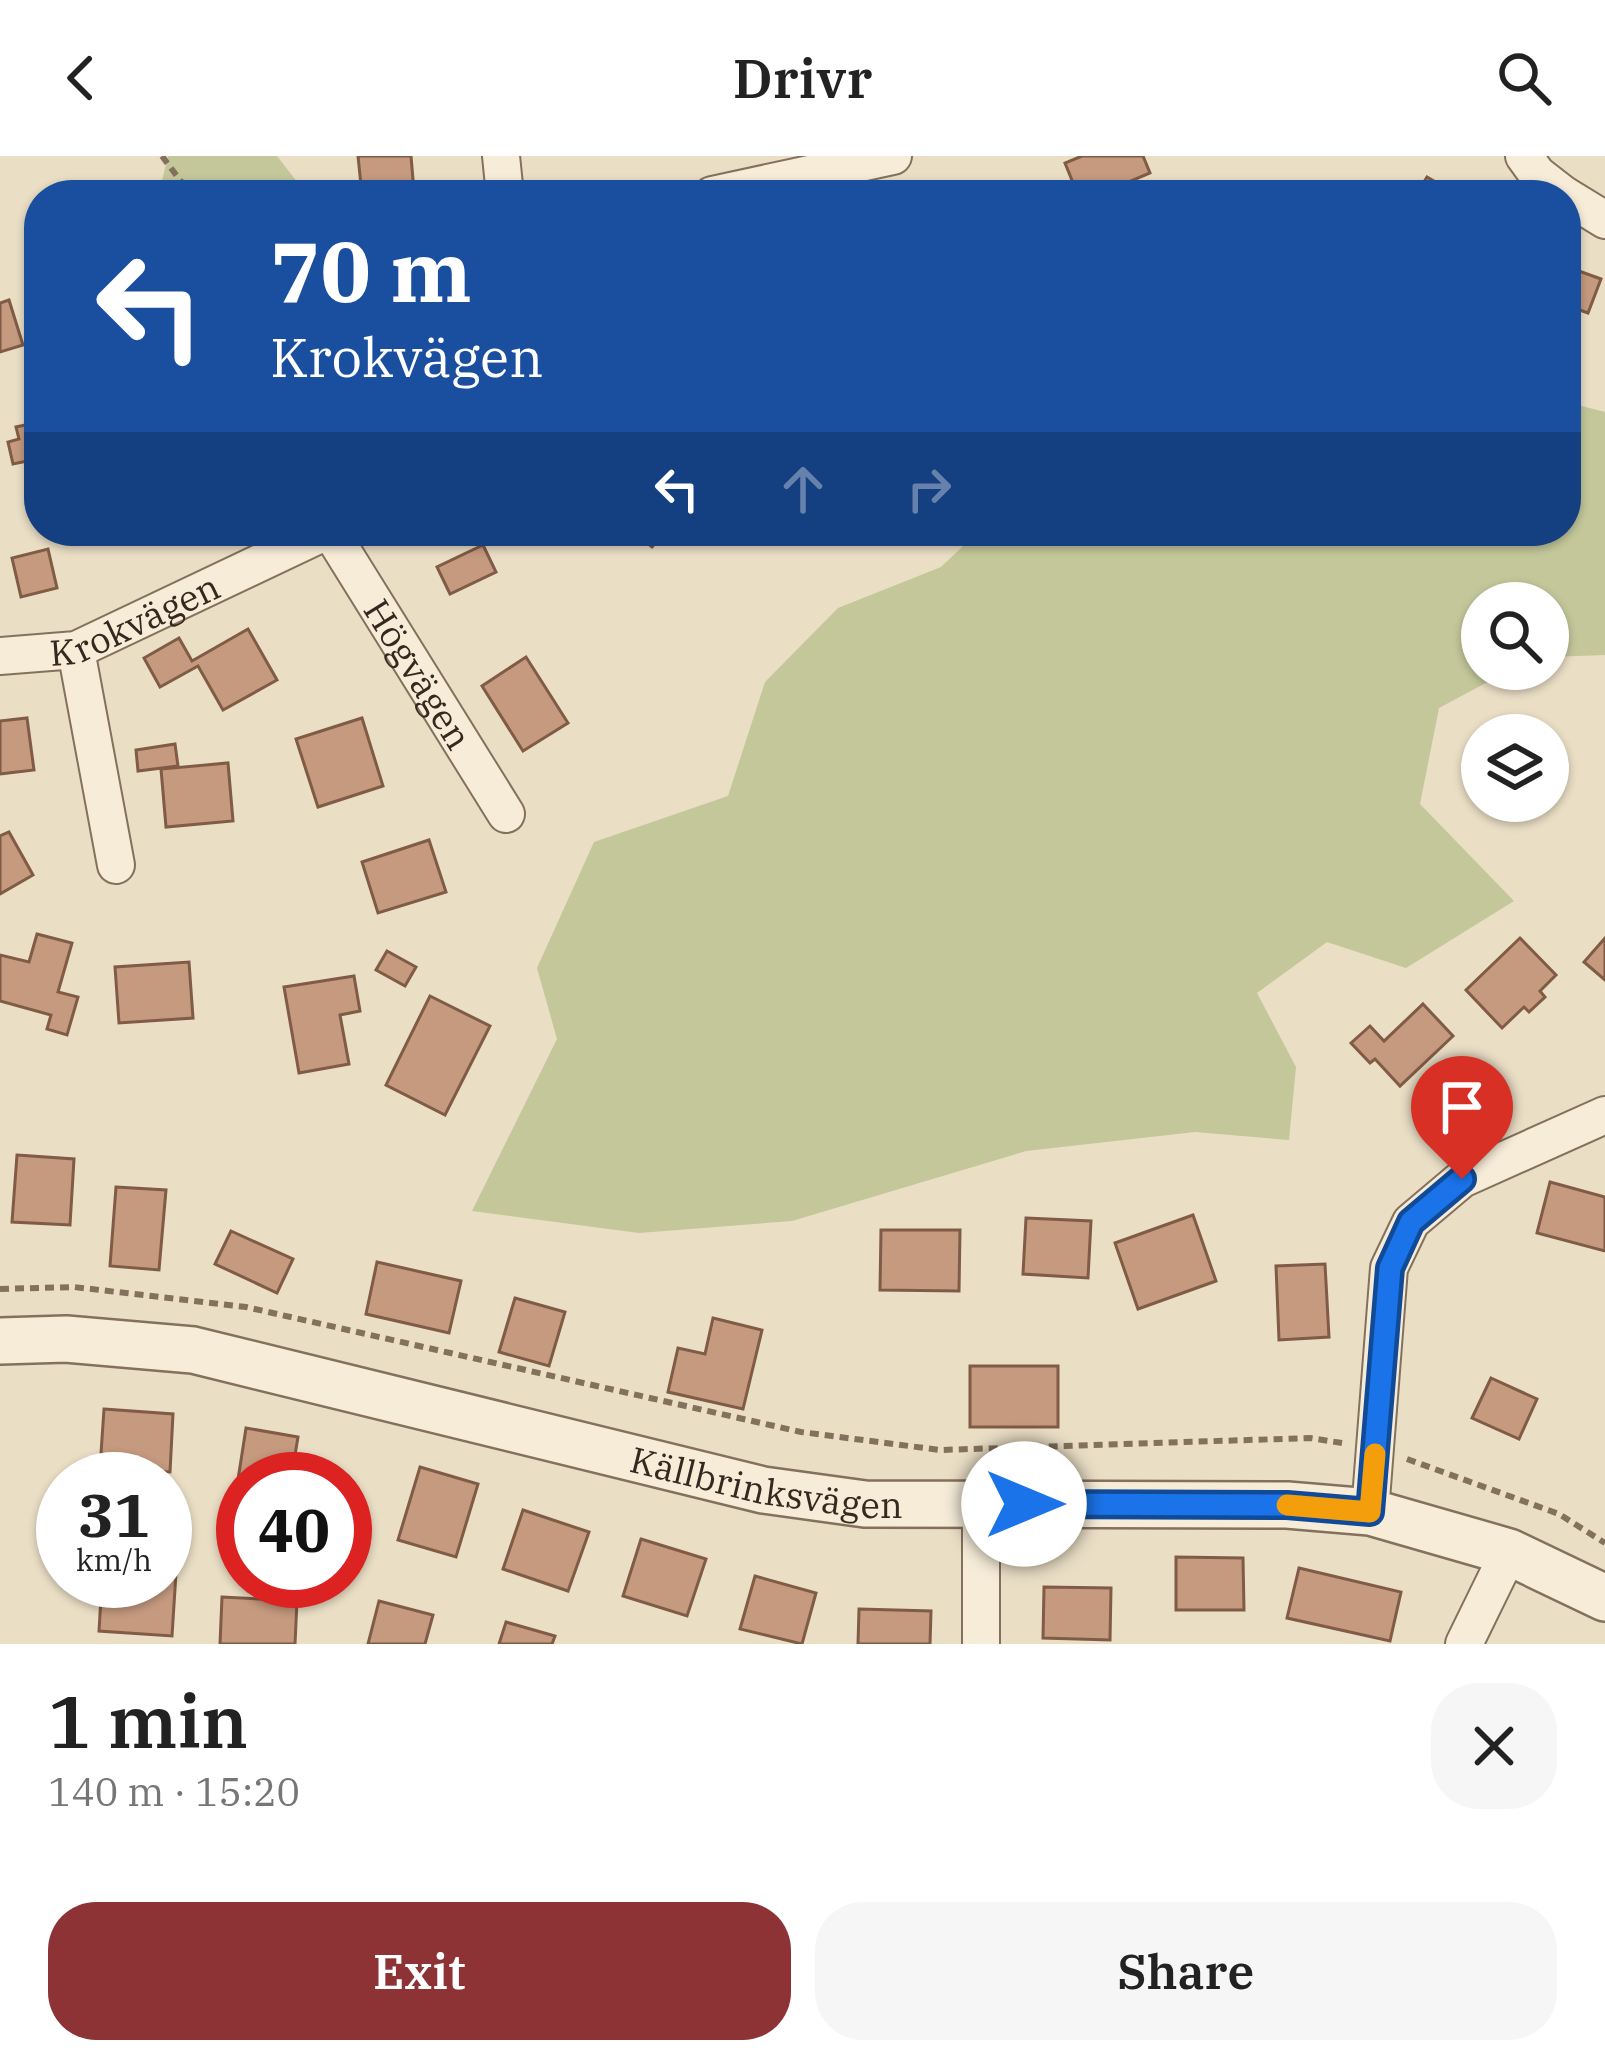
<!DOCTYPE html>
<meta charset="utf-8">
<style>
:root{--surface:#fff;--page:#f6f6f6;--text:#222;--muted:#767676;--accent:#8d3235}
body{margin:0;font-family:"IBM Plex Serif",serif;background:var(--page);color:var(--text);height:100vh;display:flex;flex-direction:column;font-size:45px;white-space:nowrap}
*{box-sizing:border-box;margin:0}
p{font-size:39px;color:var(--muted)}
.icon{flex:none;width:66px;height:66px;fill:none;stroke:currentColor;stroke-width:2;stroke-linecap:round;stroke-linejoin:round}
.map{position:relative;height:1488px;overflow:hidden}
.panel{display:flex;flex-direction:column;background:var(--surface);flex:1}
.panel>*{flex:none}
.top-card{position:absolute;left:24px;top:24px;width:1557px;height:366px;border-radius:48px;box-shadow:0 3px 9px #0004;background:#1a4fa0;color:#fff;overflow:hidden}
.buttons{position:absolute;left:1461px;top:426px;display:grid;gap:24px}
.buttons a{display:grid;place-items:center;width:108px;height:108px;border-radius:50%;background:var(--surface);box-shadow:0 3px 9px #0004;font-size:60px}
.speed{position:absolute;left:36px;top:1296px;display:flex;gap:24px;font-size:60px;font-weight:700;text-align:center}
.speed>*{display:grid;place-content:center;width:156px;height:156px;border-radius:50%;background:var(--surface);box-shadow:0 3px 9px #0004;line-height:1}
.speed small{font-size:30px;font-weight:400}
.speed .limit{border:18px solid #d22;background:#fff;color:#111}
.pin{position:absolute;display:grid;place-items:center;width:102px;height:102px;color:#fff;margin:-123px -51px;border-radius:50% 50% 50% 0;rotate:-45deg;box-shadow:0 0 12px #0007}
.pin .icon{rotate:45deg}
.me{position:absolute;width:132px;margin:-66px;rotate:90deg;stroke-linejoin:round;filter:drop-shadow(0 0 9px #0008)}
.turn{display:flex;align-items:center;gap:42px;height:252px;padding:0 48px;font-size:54px}
.turn .icon{width:156px;height:156px;stroke-width:2.5}
.turn b{display:block;font-size:84px;line-height:102px}
.lanes{display:flex;align-items:center;height:114px;padding:0 48px;background:#0003;justify-content:center;gap:60px;direction:ltr}
.lanes .off{opacity:.35}
.round{display:grid;place-items:center;flex:none;width:126px;height:126px;border-radius:48px;background:var(--page)}
.overview{display:flex;align-items:center;justify-content:space-between;height:204px;padding:0 48px}
h1{font-size:72px;font-weight:600;line-height:90px}
.action{display:flex;gap:24px;margin-top:auto;padding:24px 48px}
.action a{flex:1;height:138px;border-radius:48px;background:var(--accent);color:#fff;font-size:48px;font-weight:600;line-height:138px;text-align:center}
.action a+a{background:var(--page);color:var(--text)}
header{display:flex;justify-content:space-between;align-items:center;height:156px;padding:0 48px;background:var(--surface);font-size:54px;font-weight:600}
.map>svg:first-child{display:block}
.green{fill:#c3c79a}
.building{fill:#c59a7f;stroke:#805b45;stroke-width:3}
.lines{fill:none;stroke-linecap:round;stroke-linejoin:round}
.minor-casing{stroke:#83715d;stroke-width:40}
.tertiary-casing{stroke:#83715d;stroke-width:50}
.path{stroke:#83715d;stroke-width:6;stroke-dasharray:9 6;stroke-linecap:butt}
.minor{stroke:#f6ecd8;stroke-width:36}
.tertiary{stroke:#f6ecd8;stroke-width:45}
.route-casing{stroke:#114b97;stroke-width:30}
.route{stroke:#1a73e8;stroke-width:21}
.slow{stroke:#f59e0b;stroke-width:21}
.labels{text-anchor:middle;dominant-baseline:central;stroke-width:10;stroke-linejoin:round;paint-order:stroke}
.street-label{font-size:36px;fill:#35291f;stroke:#f2e9d4}
</style>
<header><svg class="icon" aria-label="back" viewBox="0 0 24 24"><path d="M15 5l-7 7 7 7"/></svg>Drivr<svg class="icon" aria-label="search" viewBox="0 0 24 24"><circle cx="10" cy="10" r="6"/><path d="M15 15l6 6"/></svg></header>
<div class="map">
<svg width="1605" height="1488" viewBox="0 0 1605 1488">
<rect width="100%" height="100%" fill="#eadec5"/>
<g class="green">
<polygon points="168,0 277,0 298,27 293,39 174,39 162,25"/>
<polygon points="1566,246 1605,256 1605,499 1548,501 1548,447 1482,447 1482,513 1512,513 1439,552 1420,648 1514,745 1406,812 1327,786 1257,837 1296,911 1289,984 1195,976 1026,995 792,1065 639,1077 472,1055 557,883 537,812 594,686 728,640 765,526 838,452 941,411 979,375 1566,375"/>
</g>
<g class="building">
<polygon points="358,0 411,0 414,35 362,39"/>
<polygon points="1082,0 1143,0 1150,17 1098,39 1078,39 1065,7"/>
<polygon points="1427,21 1458,39 1416,39"/>
<polygon points="1566,103 1579,108 1576,114 1601,123 1588,157 1566,149"/>
<polygon points="9,144 23,189 0,196 0,147"/>
<polygon points="39,266 39,320 30,322 27,305 13,308 8,286 19,283 16,271"/>
<polygon points="633,375 666,375 652,391"/>
<polygon points="483,389 496,416 450,438 437,411"/>
<polygon points="48,393 57,432 21,441 12,402"/>
<polygon points="248,473 277,524 223,554 198,510 160,531 144,502 179,482 192,505"/>
<polygon points="526,501 568,567 523,595 482,530"/>
<polygon points="27,562 34,614 0,618 0,565"/>
<polygon points="362,562 383,630 318,651 296,583"/>
<polygon points="175,588 178,610 138,615 136,594"/>
<polygon points="228,607 233,665 166,671 161,613"/>
<polygon points="9,676 33,719 0,738 0,680"/>
<polygon points="429,684 446,736 378,757 362,706"/>
<polygon points="37,778 72,787 58,836 78,841 67,879 47,873 51,859 0,845 0,799 29,806"/>
<polygon points="1520,782 1556,819 1540,835 1545,841 1529,856 1524,851 1502,872 1466,834"/>
<polygon points="1605,782 1605,824 1584,806"/>
<polygon points="387,795 416,811 405,830 376,814"/>
<polygon points="189,806 193,862 119,867 115,811"/>
<polygon points="354,820 360,855 340,859 349,908 299,917 284,831"/>
<polygon points="430,840 490,870 445,959 386,929"/>
<polygon points="1423,848 1453,880 1400,930 1375,903 1370,907 1351,887 1370,870 1384,885"/>
<polygon points="17,999 74,1003 70,1069 12,1066"/>
<polygon points="1550,1026 1605,1041 1605,1095 1537,1077"/>
<polygon points="116,1031 166,1034 159,1114 110,1110"/>
<polygon points="1193,1059 1216,1125 1138,1153 1115,1087"/>
<polygon points="1026,1062 1091,1065 1088,1122 1023,1118"/>
<polygon points="881,1074 960,1074 959,1135 880,1134"/>
<polygon points="231,1075 293,1103 277,1137 215,1108"/>
<polygon points="377,1106 461,1125 449,1177 366,1158"/>
<polygon points="1325,1108 1329,1181 1279,1184 1276,1110"/>
<polygon points="515,1142 565,1156 549,1210 499,1196"/>
<polygon points="713,1162 762,1174 743,1253 668,1236 678,1192 705,1198"/>
<rect x="970" y="1210" width="88" height="61"/>
<polygon points="1491,1222 1537,1243 1519,1283 1472,1262"/>
<polygon points="104,1253 173,1258 170,1316 100,1312"/>
<polygon points="246,1272 298,1281 291,1323 243,1323 243,1345 235,1343"/>
<polygon points="420,1311 478,1328 456,1401 398,1384"/>
<polygon points="523,1354 589,1376 568,1435 503,1413"/>
<polygon points="641,1383 706,1403 687,1460 623,1440"/>
<polygon points="1176,1401 1243,1402 1244,1454 1176,1454"/>
<polygon points="1299,1412 1401,1436 1390,1485 1287,1462"/>
<polygon points="165,1416 176,1417 172,1480 99,1475 102,1425 165,1425"/>
<polygon points="755,1420 816,1437 802,1488 740,1473"/>
<polygon points="1044,1431 1111,1432 1110,1484 1043,1482"/>
<polygon points="222,1441 297,1445 295,1488 220,1488"/>
<polygon points="379,1445 433,1459 425,1488 368,1488"/>
<polygon points="859,1453 931,1455 930,1488 858,1488"/>
<polygon points="506,1466 555,1480 552,1488 499,1488"/>
</g>
<g class="lines">
<defs>
<g id="minor">
<polyline points="501,0 505,39"/>
<polyline points="1524,0 1537,18 1564,39"/>
<polyline points="712,39 893,0"/>
<polyline points="1566,40 1605,64"/>
<path id="s1" d="M 330,375 L 506,658"/>
<polyline points="76,494 116,709"/>
<path id="s2" d="M 0,500 L 76,494 L 327,375"/>
<polyline points="981,1348 981,1488"/>
<polyline points="1370,1356 1389,1112 1411,1066 1462,1023 1605,959"/>
<polyline points="1464,1488 1509,1396"/>
</g>
<g id="tertiary">
<path id="s3" d="M 0,1185 L 66,1183 L 193,1194 L 763,1334 L 865,1348 L 1287,1349 L 1370,1356 L 1509,1396 L 1605,1442"/>
</g>
</defs>
<use href="#minor" class="minor-casing"/>
<use href="#tertiary" class="tertiary-casing"/>
<g class="path">
<polyline points="162,0 191,39"/>
<polyline points="0,1133 74,1131 246,1151 801,1276 940,1294 1310,1282 1342,1287"/>
<polyline points="1407,1303 1559,1358 1605,1387"/>
</g>
<use href="#minor" class="minor"/>
<use href="#tertiary" class="tertiary"/>
</g>
<g class="lines">
<defs>
<polyline id="route" points="1024,1348 1287,1349 1370,1356 1390,1112 1411,1066 1462,1023"/>
</defs>
<use href="#route" class="route-casing"/>
<use href="#route" class="route"/>
<polyline class="slow" points="1287,1349 1370,1356 1375,1298"/>
</g>
<g class="labels">
<g class="street-label">
<text stroke="none"><textPath href="#s2" startOffset="141">Krokvägen</textPath></text>
<text stroke="none"><textPath href="#s1" startOffset="168">Högvägen</textPath></text>
<text stroke="none"><textPath href="#s3" startOffset="783">Källbrinksvägen</textPath></text>
</g>
</g>
</svg>
<div class="buttons">
<a><svg class="icon" aria-label="search" viewBox="0 0 24 24"><circle cx="10" cy="10" r="6"/><path d="M15 15l6 6"/></svg></a>
<a><svg class="icon" aria-label="layers" viewBox="0 0 24 24"><path d="M12 4l9 5-9 5-9-5zM3 14l9 5 9-5"/></svg></a>
</div>
<div class="speed"><div>31<small>km/h</small></div><div class="limit">40</div></div>
<div class="pin" style="left:1462px;top:1023px;background:#d93025"><svg class="icon" aria-label="arrive" viewBox="0 0 24 24"><path d="M6 21V4h12l-3 4 3 4H6"/></svg></div>
<svg class="me" style="left:1024px;top:1348px" viewBox="-20 -20 40 40"><circle r="19" fill="#fff"/><path d="M0-13L10 11 0 6-10 11z" fill="#1a73e8"/></svg>
<div class="top-card">
<div class="turn"><svg class="icon" aria-label="left" viewBox="0 0 24 24"><path d="M17 20v-9H6M10 6l-5 5 5 5"/></svg><div><b>70 m</b>Krokvägen</div></div>
<div class="lanes"><svg class="icon" aria-label="left" viewBox="0 0 24 24"><path d="M17 20v-9H6M10 6l-5 5 5 5"/></svg><svg class="icon off" aria-label="ahead" viewBox="0 0 24 24"><path d="M12 20V5M6 11l6-6 6 6"/></svg><svg class="icon off" aria-label="right" viewBox="0 0 24 24"><path d="M7 20v-9h11M14 6l5 5-5 5"/></svg></div>
</div>
</div>
<section class="panel">
<div class="overview"><div><h1>1 min</h1><p>140 m · 15:20</p></div><a class="round"><svg class="icon" aria-label="close" viewBox="0 0 24 24"><path d="M6 6l12 12M18 6L6 18"/></svg></a></div>
<div class="action"><a>Exit</a><a>Share</a></div>
</section>
